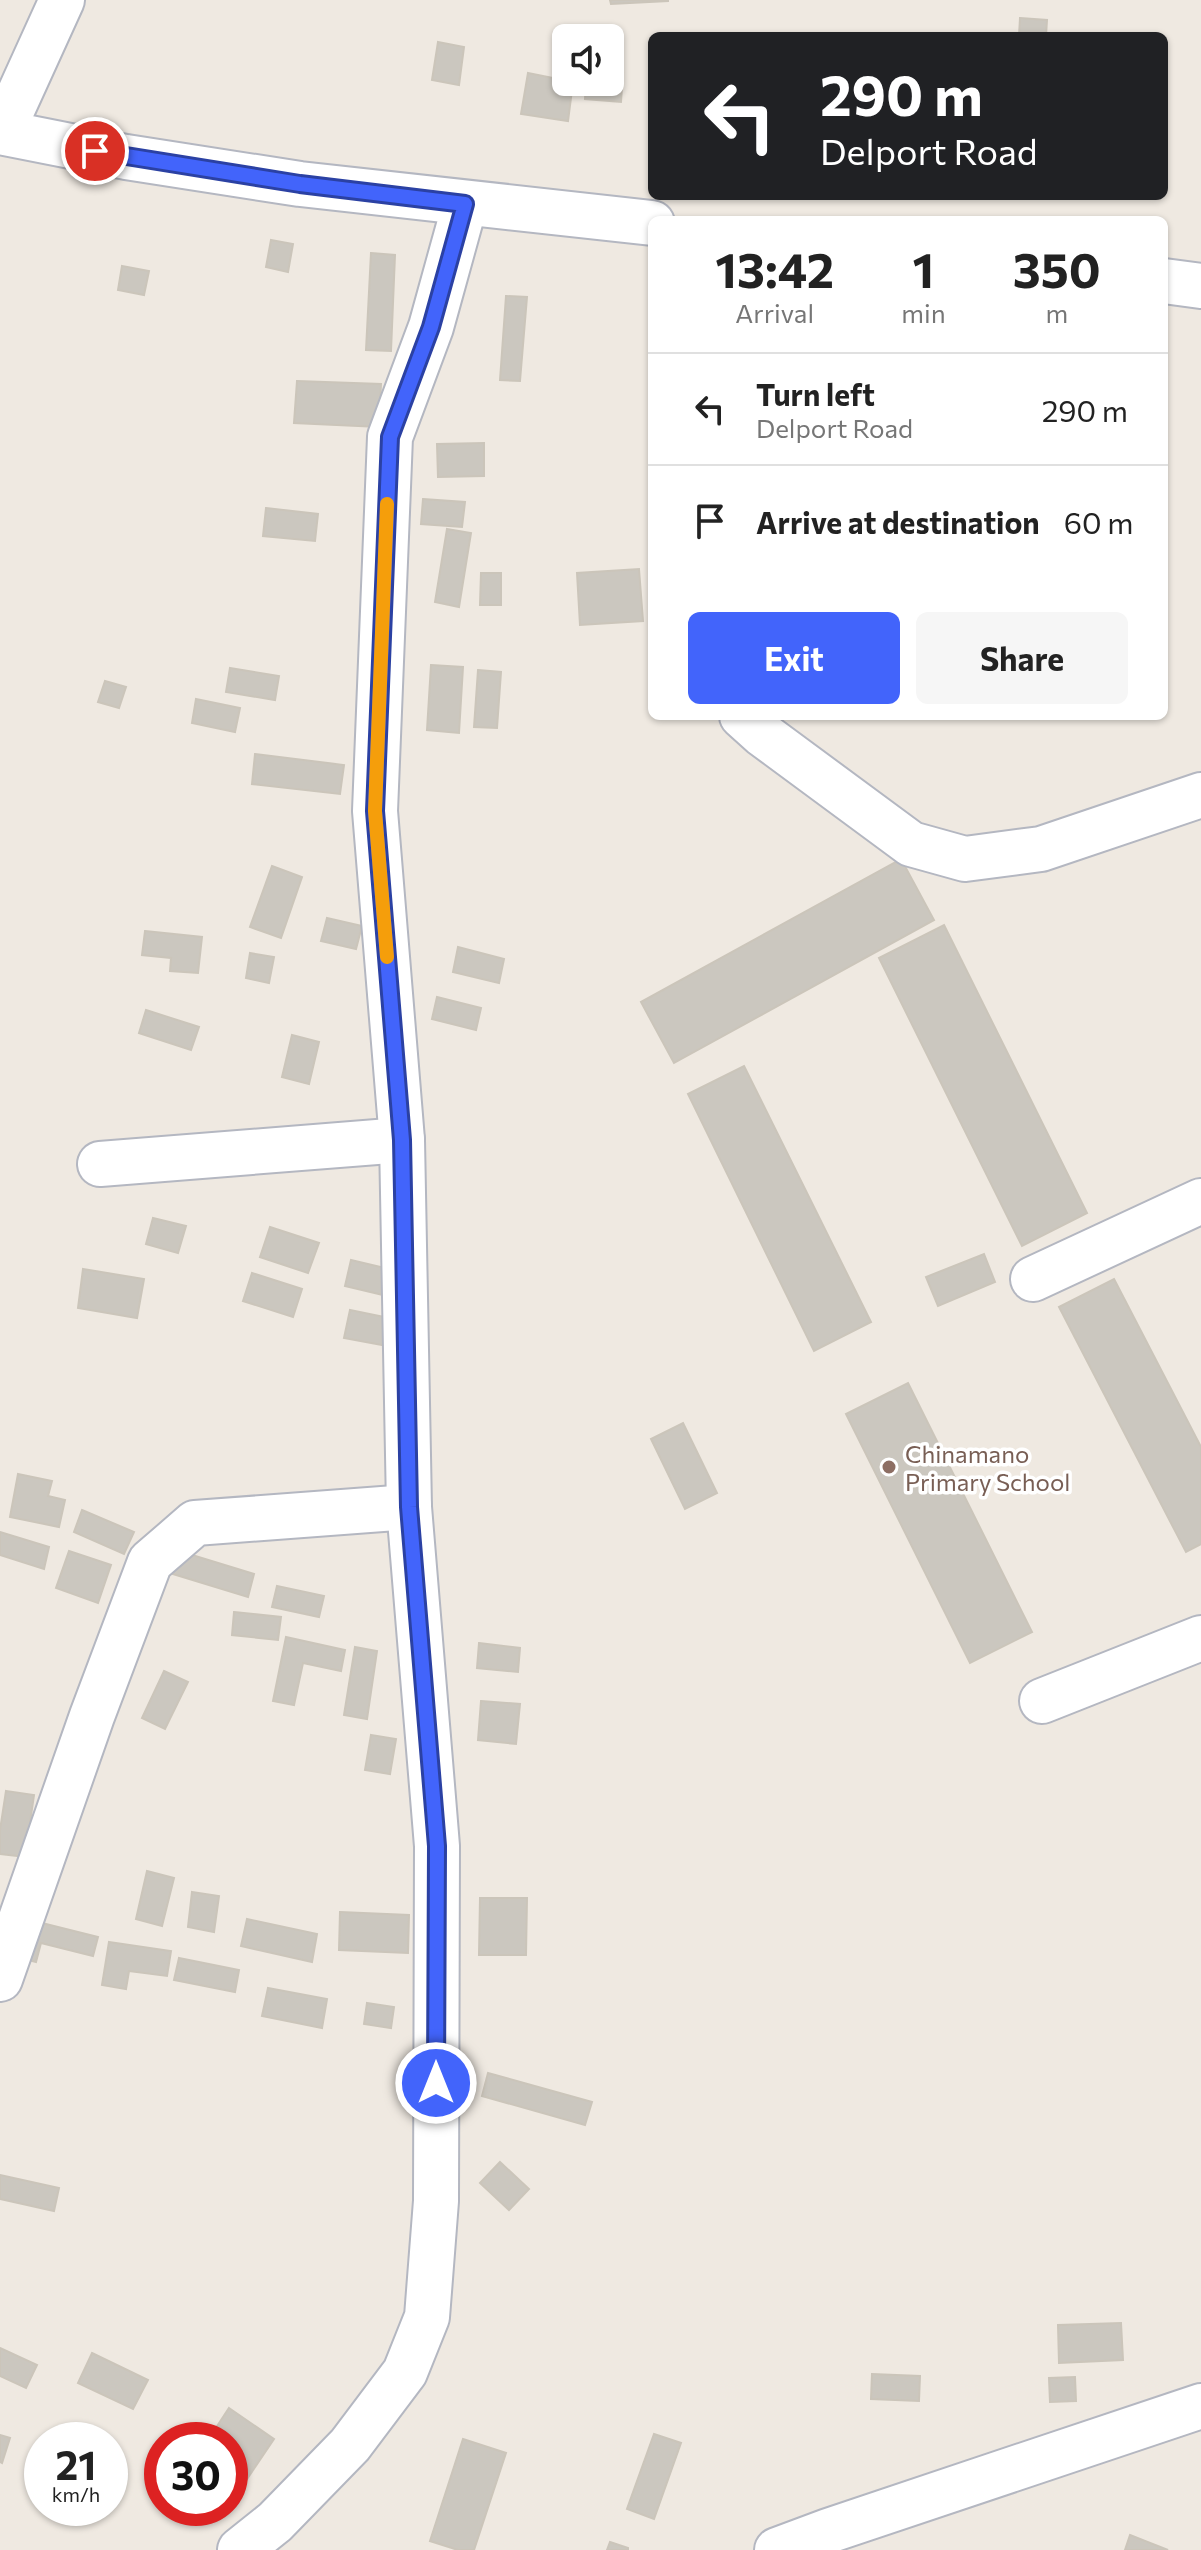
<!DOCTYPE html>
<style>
:root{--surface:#fff;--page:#f6f6f6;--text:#222;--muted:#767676;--line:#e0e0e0;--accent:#4264fb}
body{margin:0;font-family:Commissioner,sans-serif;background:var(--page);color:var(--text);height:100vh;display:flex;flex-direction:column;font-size:30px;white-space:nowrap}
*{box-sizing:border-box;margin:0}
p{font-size:26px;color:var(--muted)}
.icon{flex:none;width:44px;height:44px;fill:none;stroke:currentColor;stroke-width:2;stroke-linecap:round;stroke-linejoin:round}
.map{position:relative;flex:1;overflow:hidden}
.side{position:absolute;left:648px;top:216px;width:520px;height:504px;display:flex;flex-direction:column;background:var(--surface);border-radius:12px;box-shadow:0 2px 6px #0004}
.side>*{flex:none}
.hud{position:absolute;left:648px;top:32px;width:520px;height:168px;border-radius:12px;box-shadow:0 2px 6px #0004;background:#202124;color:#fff;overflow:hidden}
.tools{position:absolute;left:552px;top:24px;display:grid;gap:16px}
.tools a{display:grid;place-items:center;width:72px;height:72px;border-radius:12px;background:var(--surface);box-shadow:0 2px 6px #0004;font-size:40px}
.speed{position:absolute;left:24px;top:2422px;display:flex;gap:16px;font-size:40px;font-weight:700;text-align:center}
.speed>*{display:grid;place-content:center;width:104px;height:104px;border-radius:50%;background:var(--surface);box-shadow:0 2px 6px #0004;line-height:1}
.speed small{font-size:20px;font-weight:400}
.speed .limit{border:12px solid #d22;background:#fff;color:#111}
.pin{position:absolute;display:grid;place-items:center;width:68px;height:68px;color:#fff;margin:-34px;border:4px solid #fff;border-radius:50%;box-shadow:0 2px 8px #0007}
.me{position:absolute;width:88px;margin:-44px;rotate:0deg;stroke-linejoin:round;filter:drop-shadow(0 0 6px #0008)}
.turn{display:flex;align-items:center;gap:28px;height:168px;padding:0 40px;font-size:36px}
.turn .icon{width:104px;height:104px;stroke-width:2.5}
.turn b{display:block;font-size:56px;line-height:68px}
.eta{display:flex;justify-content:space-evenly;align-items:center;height:136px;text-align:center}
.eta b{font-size:48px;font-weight:700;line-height:56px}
.action{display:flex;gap:16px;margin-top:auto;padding:16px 40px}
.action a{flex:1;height:92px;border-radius:12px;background:var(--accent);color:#fff;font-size:32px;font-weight:700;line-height:92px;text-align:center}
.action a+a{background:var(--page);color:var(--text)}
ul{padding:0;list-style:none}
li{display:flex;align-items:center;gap:24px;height:112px;padding:0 40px;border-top:2px solid var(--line)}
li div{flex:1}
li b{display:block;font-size:30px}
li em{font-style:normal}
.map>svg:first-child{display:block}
.building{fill:#cbc7bf;stroke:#cbc5ba;stroke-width:2}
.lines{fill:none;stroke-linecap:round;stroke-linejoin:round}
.minor-casing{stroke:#b4b7c1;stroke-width:48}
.minor{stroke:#fff;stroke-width:44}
.route-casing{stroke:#2b41a3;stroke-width:20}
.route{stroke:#4264fb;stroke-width:14}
.slow{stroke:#f59e0b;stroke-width:14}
.education-dot{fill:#8d6e63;stroke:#fff;stroke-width:3}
.labels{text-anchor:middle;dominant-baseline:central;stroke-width:7;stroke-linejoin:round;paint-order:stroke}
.education-label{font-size:24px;fill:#785e54;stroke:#fff;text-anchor:start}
</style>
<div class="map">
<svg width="1201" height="2550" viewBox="0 0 1201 2550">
<rect width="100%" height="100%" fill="#efe9e1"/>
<g class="building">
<polygon points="610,0 668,0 668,1 611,4"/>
<polygon points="1020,18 1047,20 1046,36 1019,36"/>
<polygon points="438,42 464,47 459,85 432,80"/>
<polygon points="610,72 623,73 621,102 585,99 586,82 610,82"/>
<polygon points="528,73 573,82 568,121 521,114"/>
<polygon points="271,240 293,244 288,272 266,267"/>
<polygon points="371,253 395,255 391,351 366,350"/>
<polygon points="122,266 149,271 144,295 118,290"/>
<polygon points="506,296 527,297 520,381 500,380"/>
<polygon points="297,381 381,384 379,427 294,423"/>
<polygon points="484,443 484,476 438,477 437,444"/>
<polygon points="423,499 465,502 462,527 421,524"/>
<polygon points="266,508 318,514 315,541 263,536"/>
<polygon points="447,529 471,533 459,607 435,602"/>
<polygon points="639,569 643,621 580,625 577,573"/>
<polygon points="481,573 501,573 501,605 480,605"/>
<polygon points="431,665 463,667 459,733 427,730"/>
<polygon points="230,668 279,676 275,700 226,692"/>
<polygon points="478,670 501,672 497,728 474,727"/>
<polygon points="105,681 126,687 119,708 98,702"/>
<polygon points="196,699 240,708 235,732 192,723"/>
<polygon points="255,754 344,765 340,794 252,784"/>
<polygon points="901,859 934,920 674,1063 641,1002"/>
<polygon points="272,866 302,877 281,938 250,927"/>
<polygon points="327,918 362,926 356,949 321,941"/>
<polygon points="944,925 1087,1213 1022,1246 879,958"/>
<polygon points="145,931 202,937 198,973 170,971 171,958 142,955"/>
<polygon points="458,947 504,959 499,983 453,972"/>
<polygon points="250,953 274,957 269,983 246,978"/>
<polygon points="437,997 481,1008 476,1030 432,1019"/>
<polygon points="146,1010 199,1027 191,1050 139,1033"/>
<polygon points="292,1035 319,1042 309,1084 282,1077"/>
<polygon points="744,1066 871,1322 814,1351 688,1094"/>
<polygon points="153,1218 186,1226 178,1253 146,1244"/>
<polygon points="270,1227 319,1243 308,1273 260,1257"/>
<polygon points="984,1254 995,1282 938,1306 926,1277"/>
<polygon points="351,1260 389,1269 383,1295 345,1286"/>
<polygon points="83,1269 144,1279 137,1318 78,1308"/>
<polygon points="252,1273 302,1289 293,1317 243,1301"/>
<polygon points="1114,1279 1201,1447 1201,1544 1186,1552 1059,1307"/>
<polygon points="350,1310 399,1320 393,1347 344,1338"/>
<polygon points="908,1383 1032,1632 970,1663 846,1414"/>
<polygon points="683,1423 717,1493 685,1509 651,1439"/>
<polygon points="18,1474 52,1481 48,1496 65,1500 59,1527 10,1517"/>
<polygon points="82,1510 134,1532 124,1554 74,1532"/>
<polygon points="0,1532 49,1547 44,1569 0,1555"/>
<polygon points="69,1551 111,1565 98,1603 56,1588"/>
<polygon points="179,1551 254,1574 248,1597 173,1574"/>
<polygon points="277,1586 324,1596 319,1617 272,1607"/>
<polygon points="234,1612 281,1617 278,1640 232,1635"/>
<polygon points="286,1637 345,1650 341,1671 303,1663 294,1705 273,1701"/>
<polygon points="479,1643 520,1648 518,1672 477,1668"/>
<polygon points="355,1647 377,1651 367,1719 344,1715"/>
<polygon points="164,1671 188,1682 165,1729 142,1718"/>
<polygon points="481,1701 520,1704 516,1744 478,1740"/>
<polygon points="371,1735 396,1739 390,1774 365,1770"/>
<polygon points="6,1791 34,1795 25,1857 0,1854 0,1830"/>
<polygon points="147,1871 174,1878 162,1926 136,1919"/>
<polygon points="192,1892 219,1896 214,1932 188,1927"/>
<polygon points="480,1898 527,1898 526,1955 479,1955"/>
<polygon points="340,1912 409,1915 408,1953 339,1950"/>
<polygon points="22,1918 98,1937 93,1956 41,1943 36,1962 13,1956"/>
<polygon points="247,1919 317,1934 312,1962 241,1946"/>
<polygon points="109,1942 171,1951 167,1976 129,1971 126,1989 102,1985"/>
<polygon points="179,1958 239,1970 235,1992 174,1980"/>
<polygon points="268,1988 327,1999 322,2028 262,2016"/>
<polygon points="367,2003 394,2007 391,2028 364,2024"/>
<polygon points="488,2073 592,2102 585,2125 482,2096"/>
<polygon points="500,2162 529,2189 509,2210 480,2183"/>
<polygon points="0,2175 59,2188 54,2211 0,2199"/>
<polygon points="1121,2323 1123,2360 1059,2363 1058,2325"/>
<polygon points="0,2348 37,2365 26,2388 0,2376"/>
<polygon points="92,2353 148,2380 133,2409 78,2383"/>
<polygon points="872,2374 920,2376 919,2401 871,2399"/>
<polygon points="1075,2377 1076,2401 1050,2402 1049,2378"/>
<polygon points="229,2408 274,2439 243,2485 230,2476 230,2440 208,2440"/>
<polygon points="654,2434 681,2443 654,2519 627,2509"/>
<polygon points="0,2435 10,2438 2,2463 0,2462"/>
<polygon points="463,2439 506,2453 474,2550 458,2550 430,2541"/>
<polygon points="110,2475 118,2478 111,2499 110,2498"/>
<polygon points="1130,2535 1168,2550 1125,2550"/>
<polygon points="610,2542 628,2548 628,2550 607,2550"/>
</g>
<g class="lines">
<defs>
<g id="minor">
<polyline points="0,132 126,157 300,184 652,223"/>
<polyline points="2,132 62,0"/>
<polyline points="1164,281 1201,286"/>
<polyline points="742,716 762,734 911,844 965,859 1041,849 1201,795"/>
<polyline points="100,1164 402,1140"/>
<polyline points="1033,1279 1201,1201"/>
<polyline points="1042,1701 1201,1638"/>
<polyline points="0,1979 92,1716 150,1562 195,1523 409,1507"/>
<polyline points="240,2550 275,2522 350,2445 405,2372 427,2317 436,2201 437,1846 409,1507 402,1140 375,811 390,437 431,327 465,204"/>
<polyline points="777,2550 828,2531 1201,2406"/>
</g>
</defs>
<use href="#minor" class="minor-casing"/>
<use href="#minor" class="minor"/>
</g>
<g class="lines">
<defs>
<polyline id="route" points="95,151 300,184 465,204 431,327 390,437 375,811 402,1140 409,1507 437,1846 436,2083"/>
</defs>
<use href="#route" class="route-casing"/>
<use href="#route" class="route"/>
<polyline class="slow" points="387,957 375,811 387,504"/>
</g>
<circle class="education-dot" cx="889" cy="1467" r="8"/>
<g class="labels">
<g class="education-label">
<text x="905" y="1453">Chinamano<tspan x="905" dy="28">Primary School</tspan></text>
</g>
</g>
</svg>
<div class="tools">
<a><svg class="icon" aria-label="sound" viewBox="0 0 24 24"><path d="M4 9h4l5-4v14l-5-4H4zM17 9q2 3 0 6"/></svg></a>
</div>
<div class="speed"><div>21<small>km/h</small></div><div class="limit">30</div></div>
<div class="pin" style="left:95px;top:151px;background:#d93025"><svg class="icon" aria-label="arrive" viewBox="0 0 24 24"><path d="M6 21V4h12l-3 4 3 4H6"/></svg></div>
<svg class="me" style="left:436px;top:2083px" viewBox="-20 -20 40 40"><circle r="17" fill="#4264fb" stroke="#fff" stroke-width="3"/><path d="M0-11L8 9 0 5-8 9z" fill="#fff"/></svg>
<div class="hud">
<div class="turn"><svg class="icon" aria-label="left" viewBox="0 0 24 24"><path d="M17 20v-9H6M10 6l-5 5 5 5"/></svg><div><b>290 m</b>Delport Road</div></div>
</div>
<section class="side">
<div class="eta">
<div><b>13:42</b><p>Arrival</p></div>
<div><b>1</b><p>min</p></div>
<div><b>350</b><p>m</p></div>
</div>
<ul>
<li><svg class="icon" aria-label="left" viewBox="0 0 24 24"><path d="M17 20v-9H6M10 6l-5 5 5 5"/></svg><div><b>Turn left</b><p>Delport Road</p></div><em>290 m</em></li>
<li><svg class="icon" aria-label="arrive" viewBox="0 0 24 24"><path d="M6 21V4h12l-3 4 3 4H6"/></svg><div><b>Arrive at destination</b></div><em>60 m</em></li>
</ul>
<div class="action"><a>Exit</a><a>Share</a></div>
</section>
</div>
